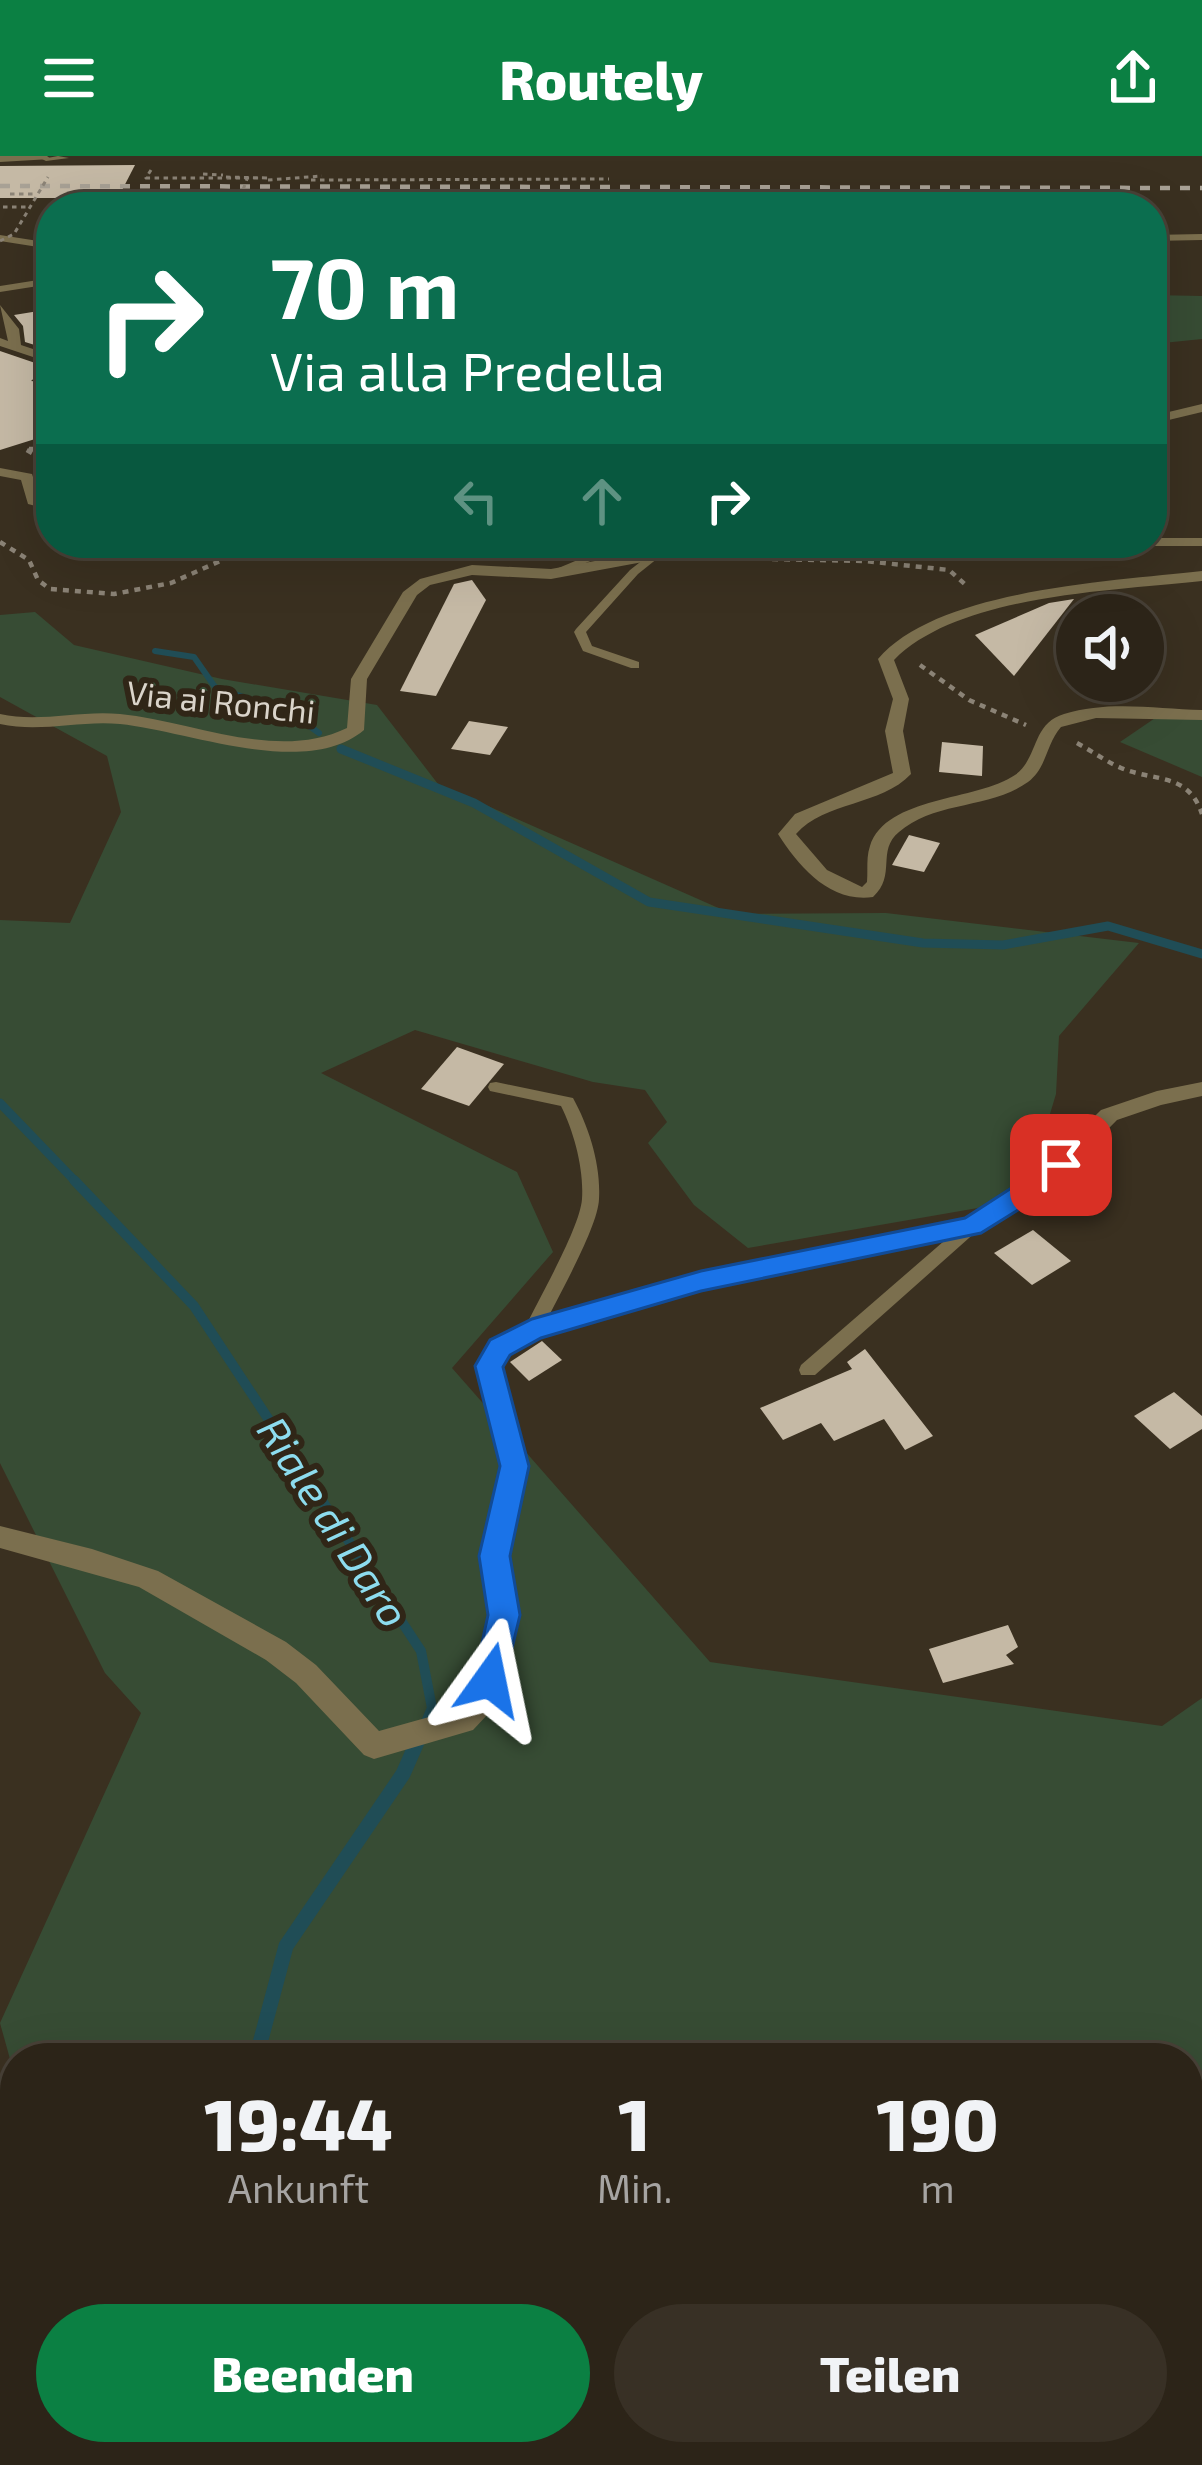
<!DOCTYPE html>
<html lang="de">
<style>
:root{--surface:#2c2418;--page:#383025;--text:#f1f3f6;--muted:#a6a4a2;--line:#484137;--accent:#0b8043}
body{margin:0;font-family:"Exo 2",sans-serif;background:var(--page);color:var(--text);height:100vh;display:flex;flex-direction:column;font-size:45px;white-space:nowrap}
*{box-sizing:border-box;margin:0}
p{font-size:39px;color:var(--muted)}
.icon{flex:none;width:66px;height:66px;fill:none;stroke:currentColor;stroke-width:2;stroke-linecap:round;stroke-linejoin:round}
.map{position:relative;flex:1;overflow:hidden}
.details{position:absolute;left:0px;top:1887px;width:1203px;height:423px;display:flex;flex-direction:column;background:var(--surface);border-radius:48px 48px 0 0;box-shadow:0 12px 48px #0002,0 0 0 3px var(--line)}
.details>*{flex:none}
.top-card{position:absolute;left:36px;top:36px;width:1131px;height:366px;border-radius:48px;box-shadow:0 12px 48px #0002,0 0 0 3px var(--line);background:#0b6e4f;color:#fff;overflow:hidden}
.tools{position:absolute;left:1056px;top:438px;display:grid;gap:24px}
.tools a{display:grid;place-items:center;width:108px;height:108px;border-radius:50%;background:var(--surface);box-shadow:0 12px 48px #0002,0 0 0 3px var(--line);font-size:60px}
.pin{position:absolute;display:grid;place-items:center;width:102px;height:102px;color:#fff;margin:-51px;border-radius:24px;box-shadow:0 6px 18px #0006}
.me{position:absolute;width:132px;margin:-66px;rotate:12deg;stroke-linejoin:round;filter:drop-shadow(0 0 9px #0008)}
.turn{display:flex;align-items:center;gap:42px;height:252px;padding:0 36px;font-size:54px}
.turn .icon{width:156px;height:156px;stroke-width:2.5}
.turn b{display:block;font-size:84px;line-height:102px}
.lanes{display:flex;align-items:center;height:114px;padding:0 36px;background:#0003;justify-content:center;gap:60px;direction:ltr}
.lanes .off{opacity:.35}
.eta{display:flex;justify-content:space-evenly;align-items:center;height:204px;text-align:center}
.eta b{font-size:72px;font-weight:800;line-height:84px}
.button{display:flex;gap:24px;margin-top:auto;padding:24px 36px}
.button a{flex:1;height:138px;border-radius:72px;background:var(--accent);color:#fff;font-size:48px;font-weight:800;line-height:138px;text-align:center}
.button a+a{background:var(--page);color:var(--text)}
header{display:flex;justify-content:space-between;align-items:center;height:156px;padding:0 36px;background:var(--accent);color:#fff;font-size:54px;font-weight:800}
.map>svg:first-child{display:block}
.green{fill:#374c34}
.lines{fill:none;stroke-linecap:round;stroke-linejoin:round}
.stream-far3{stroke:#204d56;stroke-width:6}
.stream-far2{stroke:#204d56;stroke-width:9}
.stream-far1{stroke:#204d56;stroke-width:10}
.stream{stroke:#204d56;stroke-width:15}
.building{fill:#c5b9a5}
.path-far1{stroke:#8b8376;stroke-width:3;stroke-dasharray:4.5 4.5;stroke-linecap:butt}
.path{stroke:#8b8376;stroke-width:4.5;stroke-dasharray:6 6;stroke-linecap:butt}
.service{fill:#7b6f4e;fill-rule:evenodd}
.minor{fill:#7b6f4e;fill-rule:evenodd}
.rail{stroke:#a8a195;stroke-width:4.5;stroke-dasharray:10 10;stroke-linecap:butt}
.path-bridge{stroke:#8b8376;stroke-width:3;stroke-dasharray:4.5 4.5;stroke-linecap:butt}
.route{fill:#1a73e8;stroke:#114b97;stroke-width:3}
.labels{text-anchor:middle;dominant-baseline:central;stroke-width:12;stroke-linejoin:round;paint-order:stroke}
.far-street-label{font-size:33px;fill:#dad4ca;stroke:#302617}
.water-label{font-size:42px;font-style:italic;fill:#8ddcee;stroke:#302617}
</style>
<header><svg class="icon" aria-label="menu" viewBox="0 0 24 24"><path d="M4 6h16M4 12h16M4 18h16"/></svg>Routely<svg class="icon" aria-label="share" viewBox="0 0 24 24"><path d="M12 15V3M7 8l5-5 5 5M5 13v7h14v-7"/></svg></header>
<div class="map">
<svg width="1202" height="2309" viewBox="0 0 1202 2309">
<rect width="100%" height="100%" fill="#3a3020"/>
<g class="green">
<polygon points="1152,139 1202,140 1202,183 1163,187 1152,176"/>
<polygon points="35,456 74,489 222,523 377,549 438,628 732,758 886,757 1139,787 1059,880 1056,938 1024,1044 748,1092 694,1049 648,987 667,966 645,934 593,926 415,874 321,917 517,1016 553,1096 452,1212 710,1506 1162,1570 1202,1542 1202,2309 0,2309 0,2129 15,2119 15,2295 1188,2295 1188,1902 15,1902 15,1921 0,1867 141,1557 105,1517 0,1307 0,764 70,767 121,656 107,600 0,541 0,459"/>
<polygon points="1164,556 1202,561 1202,621 1120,586"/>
</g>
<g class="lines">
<g class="stream-far3">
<polyline points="155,495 194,501 215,531 294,559 319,577"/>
<polyline points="341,593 345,595"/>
</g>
<g class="stream-far2">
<polyline points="341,593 474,647 649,746 923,787 1003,789 1108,770 1202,798"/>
<polyline points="0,947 77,1027"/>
</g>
<polyline class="stream-far1" points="74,1024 194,1150 421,1495 432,1552 417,1587"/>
<g class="stream">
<polyline points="256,1902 286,1790 403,1618 418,1584"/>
<polyline points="187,2309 191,2295"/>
</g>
</g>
<g class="building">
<polygon points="135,9 118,42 0,42 0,10"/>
<polygon points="51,153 51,194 25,186 23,170 14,159"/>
<polygon points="0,195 47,211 31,225 51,227 51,278 0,294"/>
<polygon points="472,424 486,444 436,540 400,535 454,428"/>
<polygon points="1074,443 1014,520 975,479 1049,447"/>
<polygon points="469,565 508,571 490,599 451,593"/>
<polygon points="942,586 983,590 982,620 939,616"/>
<polygon points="909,679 940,687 924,716 892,709"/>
<polygon points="457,891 504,908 469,950 421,933"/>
<polygon points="1033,1074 1071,1105 1032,1129 994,1097"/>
<polygon points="542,1185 562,1204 529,1225 510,1206"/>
<polygon points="865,1193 933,1280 905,1294 884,1263 834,1285 821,1267 783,1284 760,1252 852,1213 847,1206"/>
<polygon points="1174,1236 1202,1260 1202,1273 1170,1293 1134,1260"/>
<polygon points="1008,1469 1018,1491 1006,1499 1014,1508 943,1527 929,1493"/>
</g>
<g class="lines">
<g class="path-far1">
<polyline points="151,14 146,22 269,22 222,21"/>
<polyline points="203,18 223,19"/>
<polyline points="268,24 322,20"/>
<polyline points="311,24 609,23"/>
<polyline points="10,38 37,38"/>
<polyline points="225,38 293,37"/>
<polyline points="186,50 251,50"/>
<polyline points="3,51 30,51"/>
</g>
<g class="path">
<polyline points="32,297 25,293 51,293"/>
<polyline points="0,386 29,404 38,424 50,433 114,438 171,427 229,401 266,391 321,387"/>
<polyline points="772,403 865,405 949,414 968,431"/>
<polyline points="920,509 969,544 1026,569"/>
<path d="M 1077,587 C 1092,595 1105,605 1121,612 C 1155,626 1188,616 1202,658"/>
</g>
<g class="service">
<polygon points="58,0 69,2 46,5 42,3"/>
<polygon points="51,122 51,128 0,136 0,130"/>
<polygon points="618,387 634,387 559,418 549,416"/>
<polygon points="653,396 663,398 638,418 586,476 592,490 639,506 639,512 631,512 583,495 574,476 576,473 630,414"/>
<path d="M 496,926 L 573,942 C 589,971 601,1009 599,1043 C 598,1072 556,1144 542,1174 L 539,1179 L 527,1179 L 524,1174 C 538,1144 580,1072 582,1043 C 584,1013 574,976 561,950 L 490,935 L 488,931 L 490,927 Z"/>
<polygon points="972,1064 981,1070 978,1074 815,1219 801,1219 799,1214 801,1209 966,1066"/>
</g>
<g class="minor">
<polygon points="0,0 47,0 51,3 0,6"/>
<polygon points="1202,78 1202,84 1152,85 1152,79"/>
<polygon points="0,79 51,87 51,93 0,85"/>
<polygon points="0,149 19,173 21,189 51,199 51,207 0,190 0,182 8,185"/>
<polygon points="1202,248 1202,256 1152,268 1152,260"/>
<polygon points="0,312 32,318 40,342 51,345 51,354 28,348 21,324 0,320"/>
<polygon points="1152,382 1202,382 1202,390 1146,390 1144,387 1152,387"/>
<path d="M 694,387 L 766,387 L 759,391 L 697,396 L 551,423 L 472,419 L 430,429 L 417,439 L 367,523 L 364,574 C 306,623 188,575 120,568 C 80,564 41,577 0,568 L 0,558 C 40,567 79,554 120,558 C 192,565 277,606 347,572 L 351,523 L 403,436 L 420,423 L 472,409 L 551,413 Z"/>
<path d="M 1202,415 L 1202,425 C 1113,435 959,438 894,504 L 909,543 L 903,575 L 911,618 C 881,650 825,645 796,678 L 827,714 L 862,731 L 867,726 C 868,714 866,701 870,690 C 886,640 977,645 1015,619 C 1039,602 1031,568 1064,558 C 1109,544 1157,553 1202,554 L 1202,564 L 1096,562 L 1061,571 C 1046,588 1047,612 1028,626 C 990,653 934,645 899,676 C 876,695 897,719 873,741 C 830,747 799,711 778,678 L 795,658 L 893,617 L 885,575 L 893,543 L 878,503 C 937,433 1114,425 1202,415 Z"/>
<polygon points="1202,926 1202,940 1161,949 1117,964 1046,1036 980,1076 701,1134 541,1181 509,1199 501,1211 528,1309 507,1400 518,1459 513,1497 489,1557 473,1574 374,1603 364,1599 296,1527 266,1504 139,1431 0,1392 0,1370 92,1393 158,1415 286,1486 316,1509 379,1575 454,1554 468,1540 485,1497 490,1459 481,1400 502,1309 477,1210 491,1185 533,1165 701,1116 966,1063 1030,1024 1101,954 1157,935"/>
</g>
<polyline class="rail" points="0,30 1202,32"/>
<g class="path-bridge">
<polyline points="237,50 247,23"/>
<polyline points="0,85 14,78 48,21"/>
</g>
</g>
<polygon class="route" points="1061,1000 1070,1003 1073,1009 1047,1036 981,1077 701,1135 541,1182 510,1199 503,1211 529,1310 510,1400 520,1459 502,1534 490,1539 479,1534 474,1524 488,1459 479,1400 500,1310 475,1210 490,1184 532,1163 701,1115 965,1062"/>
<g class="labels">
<g class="far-street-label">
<text transform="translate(221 545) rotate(6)">Via ai Ronchi</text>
</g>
<g class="water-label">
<text transform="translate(335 1365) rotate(57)">Riale di Daro</text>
</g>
</g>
</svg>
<div class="tools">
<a><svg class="icon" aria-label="sound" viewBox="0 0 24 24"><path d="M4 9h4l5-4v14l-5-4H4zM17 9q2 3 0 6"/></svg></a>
</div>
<div class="pin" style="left:1061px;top:1009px;background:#d93025"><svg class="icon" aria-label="arrive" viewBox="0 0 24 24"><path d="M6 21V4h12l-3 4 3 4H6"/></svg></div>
<svg class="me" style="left:490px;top:1524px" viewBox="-20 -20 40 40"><path d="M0-17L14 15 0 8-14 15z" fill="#1a73e8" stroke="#fff" stroke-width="4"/></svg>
<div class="top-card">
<div class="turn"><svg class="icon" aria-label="right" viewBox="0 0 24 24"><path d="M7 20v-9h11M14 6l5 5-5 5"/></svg><div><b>70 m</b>Via alla Predella</div></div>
<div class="lanes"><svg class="icon off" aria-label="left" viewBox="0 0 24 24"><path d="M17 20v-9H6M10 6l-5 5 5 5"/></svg><svg class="icon off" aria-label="ahead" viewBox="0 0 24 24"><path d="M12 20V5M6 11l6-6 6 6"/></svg><svg class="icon" aria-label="right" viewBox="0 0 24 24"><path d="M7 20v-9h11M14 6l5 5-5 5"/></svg></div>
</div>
<section class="details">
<div class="eta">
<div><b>19:44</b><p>Ankunft</p></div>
<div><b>1</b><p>Min.</p></div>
<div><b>190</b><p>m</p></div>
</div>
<div class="button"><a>Beenden</a><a>Teilen</a></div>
</section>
</div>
